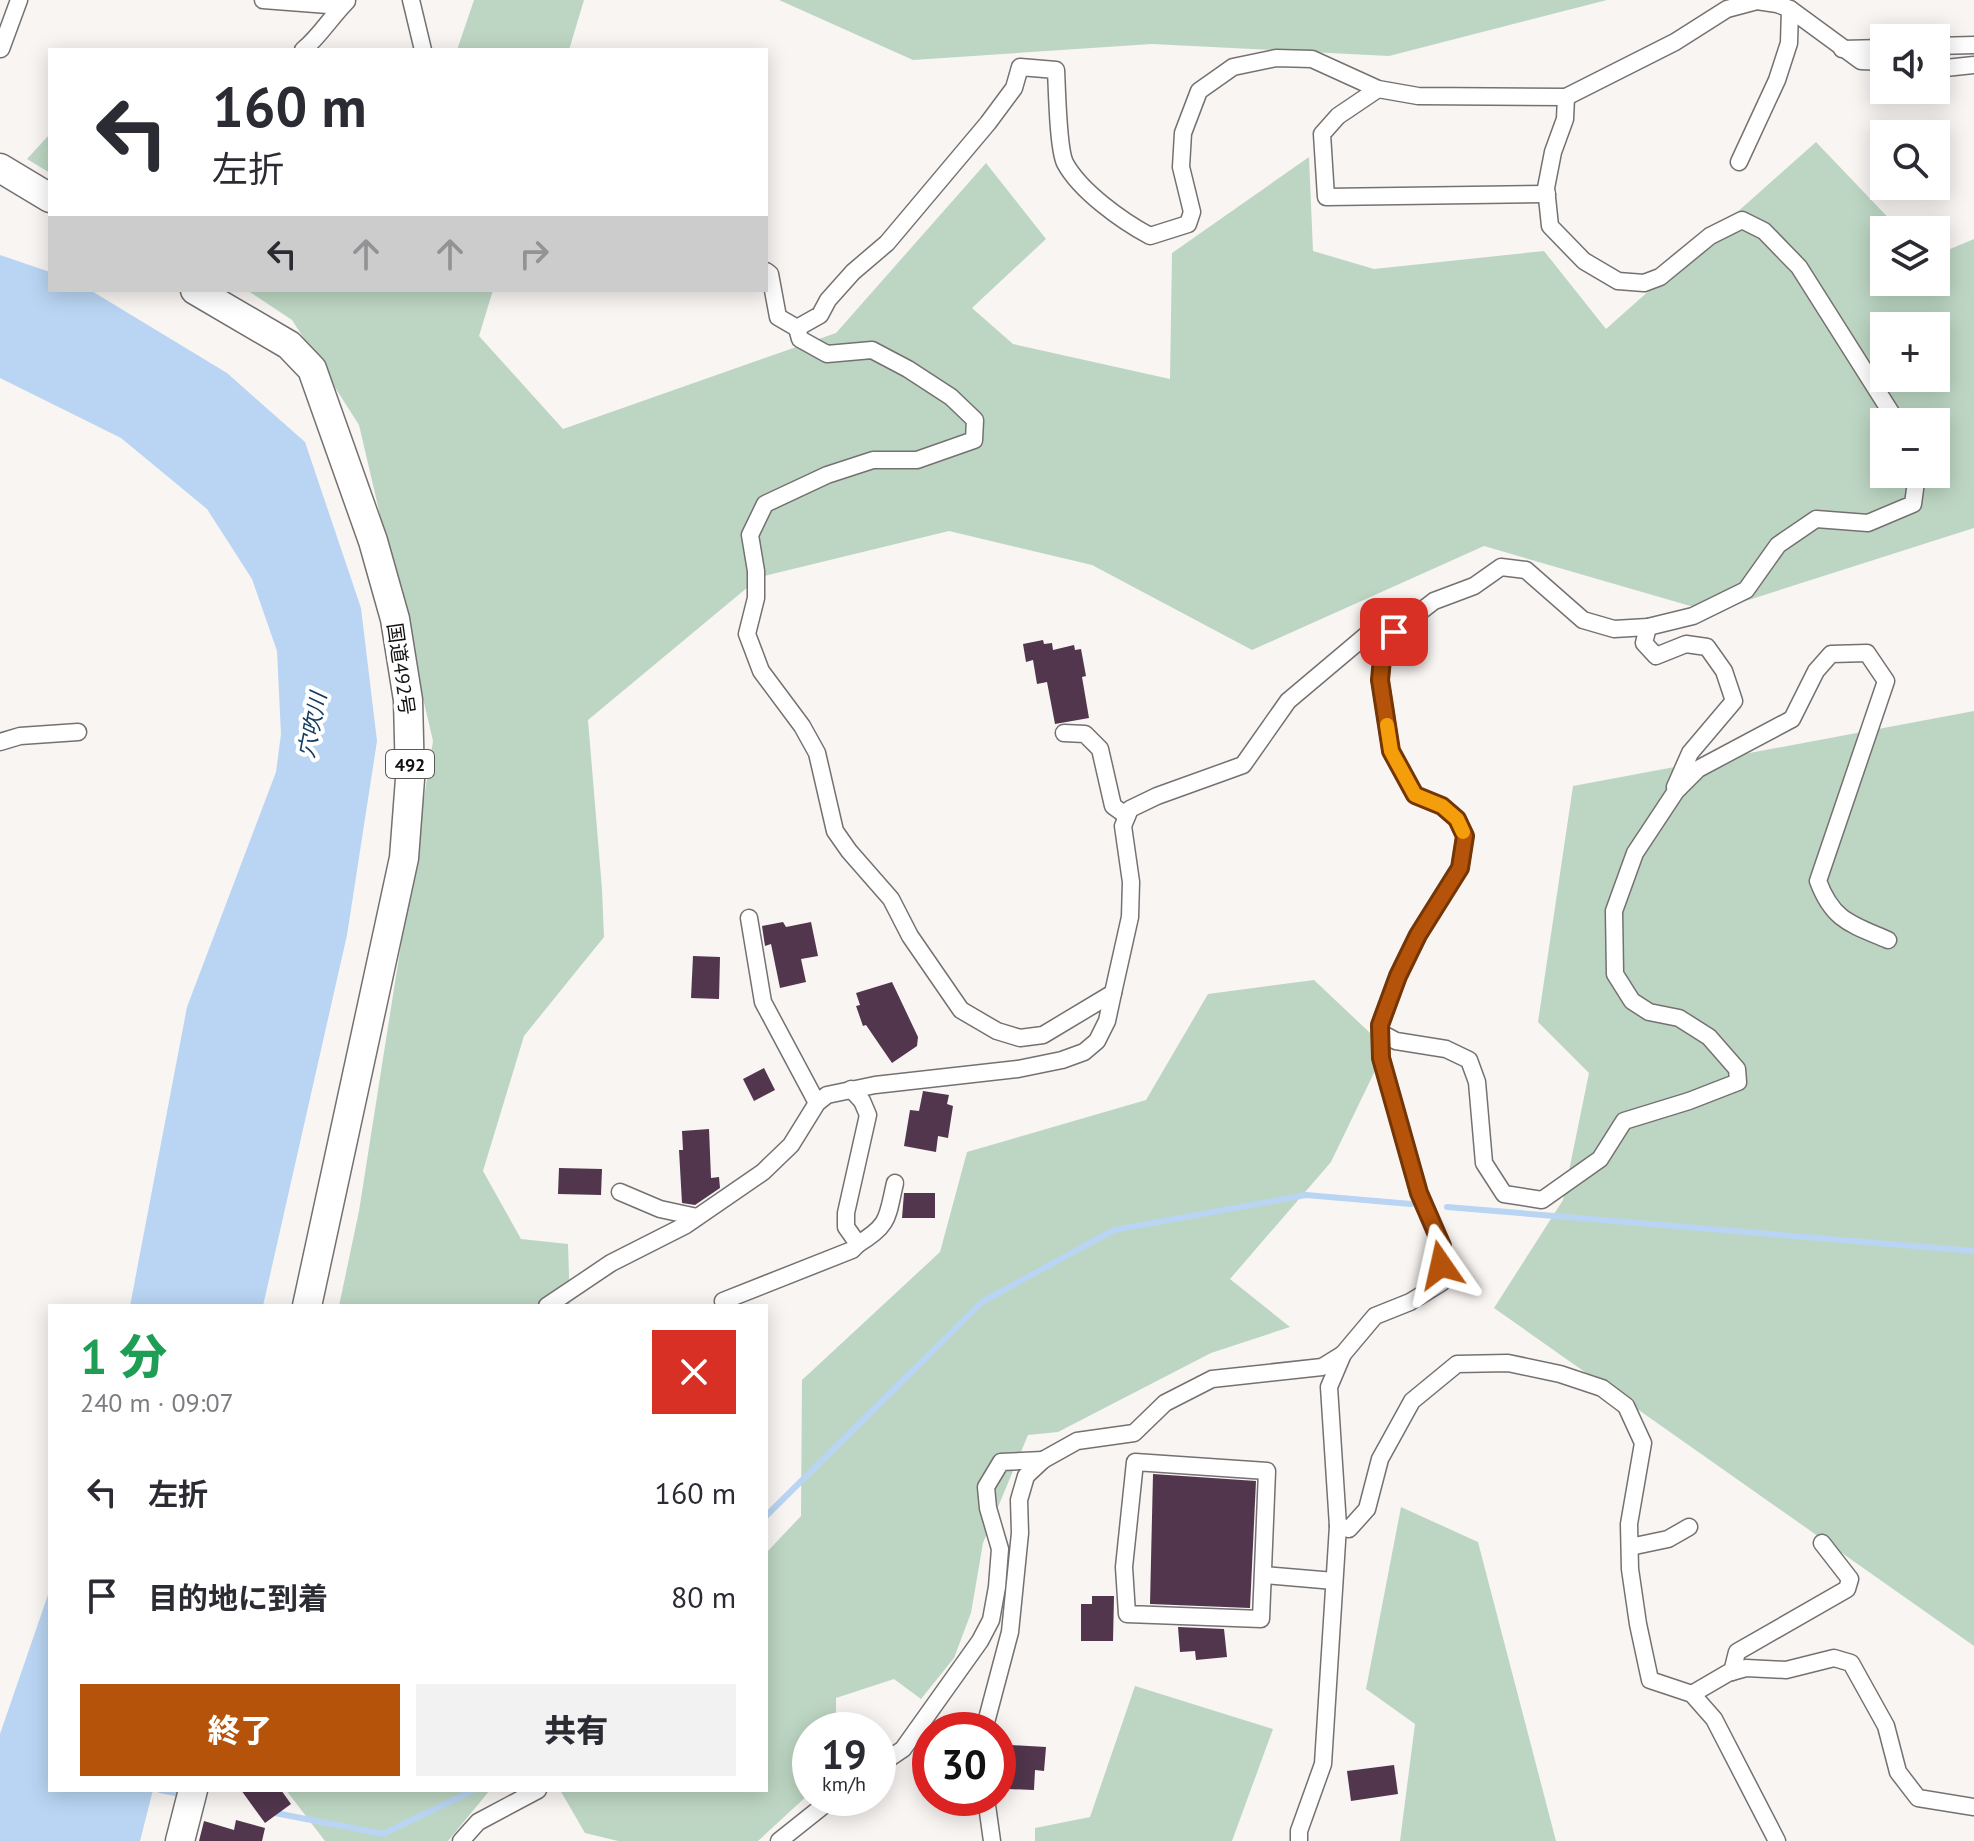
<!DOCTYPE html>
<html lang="ja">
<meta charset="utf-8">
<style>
:root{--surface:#fff;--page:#f2f2f3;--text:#2b2b33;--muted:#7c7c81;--accent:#b45309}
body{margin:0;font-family:"PT Sans","Noto Sans JP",sans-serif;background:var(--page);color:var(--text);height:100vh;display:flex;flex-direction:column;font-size:30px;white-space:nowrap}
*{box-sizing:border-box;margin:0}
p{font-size:26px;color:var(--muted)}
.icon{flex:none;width:44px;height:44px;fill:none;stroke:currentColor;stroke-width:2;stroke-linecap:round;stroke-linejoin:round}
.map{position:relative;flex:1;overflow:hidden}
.panel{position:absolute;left:48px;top:1304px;width:720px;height:488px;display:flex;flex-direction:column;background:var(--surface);border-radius:0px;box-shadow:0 4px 20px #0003}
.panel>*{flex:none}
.banner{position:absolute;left:48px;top:48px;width:720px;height:244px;border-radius:0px;box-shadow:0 4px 20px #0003;background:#fff;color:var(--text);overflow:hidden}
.buttons{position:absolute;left:1870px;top:24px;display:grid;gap:16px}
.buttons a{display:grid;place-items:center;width:80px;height:80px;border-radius:0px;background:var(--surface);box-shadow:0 4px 20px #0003;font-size:40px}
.speed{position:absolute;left:792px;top:1712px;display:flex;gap:16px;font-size:40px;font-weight:700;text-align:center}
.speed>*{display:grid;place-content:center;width:104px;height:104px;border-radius:50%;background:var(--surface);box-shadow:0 4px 20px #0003;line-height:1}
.speed small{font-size:20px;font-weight:400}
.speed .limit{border:12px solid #d22;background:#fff;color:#111}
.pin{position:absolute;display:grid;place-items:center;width:68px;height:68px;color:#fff;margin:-34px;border-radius:16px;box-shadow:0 4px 12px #0006}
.me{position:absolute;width:88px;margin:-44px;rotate:349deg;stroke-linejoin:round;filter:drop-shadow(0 0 6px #0008)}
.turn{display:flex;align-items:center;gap:28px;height:168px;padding:0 32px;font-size:36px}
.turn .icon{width:104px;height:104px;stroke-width:2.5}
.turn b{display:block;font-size:56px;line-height:68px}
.lanes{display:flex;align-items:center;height:76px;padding:0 32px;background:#0003;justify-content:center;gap:40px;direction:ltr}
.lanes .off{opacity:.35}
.round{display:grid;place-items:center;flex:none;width:84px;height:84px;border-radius:0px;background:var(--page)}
.head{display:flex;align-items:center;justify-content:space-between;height:136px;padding:0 32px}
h1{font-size:48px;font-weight:800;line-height:60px;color:#1e9e55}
.cta{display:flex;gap:16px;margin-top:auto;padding:16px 32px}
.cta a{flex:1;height:92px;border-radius:0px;background:var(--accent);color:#fff;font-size:32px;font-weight:800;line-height:92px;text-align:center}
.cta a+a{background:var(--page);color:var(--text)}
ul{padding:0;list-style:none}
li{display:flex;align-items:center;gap:24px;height:104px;padding:0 32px}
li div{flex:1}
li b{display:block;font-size:30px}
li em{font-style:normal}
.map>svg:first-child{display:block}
.green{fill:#bdd6c3;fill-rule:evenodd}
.water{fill:#b9d5f3}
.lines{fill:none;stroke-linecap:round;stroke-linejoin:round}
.stream{stroke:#b9d5f3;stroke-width:6}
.building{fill:#51364d}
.street-casing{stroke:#747170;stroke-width:19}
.highway-casing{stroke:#747170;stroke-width:31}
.street{stroke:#fff;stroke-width:16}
.highway{stroke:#fff;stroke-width:28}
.route-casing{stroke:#753606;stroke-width:20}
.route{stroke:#b45309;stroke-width:14}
.slow{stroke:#f59e0b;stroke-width:14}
.labels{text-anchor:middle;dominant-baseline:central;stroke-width:8;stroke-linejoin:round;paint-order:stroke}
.shield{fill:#fff;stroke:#5a5958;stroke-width:2}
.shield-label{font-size:18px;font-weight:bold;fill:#131211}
.street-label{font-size:20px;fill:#131211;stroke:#fff}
.water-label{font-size:22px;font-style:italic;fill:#143d64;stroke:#fff}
</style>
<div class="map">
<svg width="1974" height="1841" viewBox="0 0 1974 1841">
<rect width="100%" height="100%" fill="#f9f5f3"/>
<g class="green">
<polygon points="474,0 584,0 569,50 457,50"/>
<polygon points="779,0 1607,0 1389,56 1152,44 913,60"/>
<polygon points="50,134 50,173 27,159"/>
<path d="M 1816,142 L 1900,230 L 1884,230 L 1884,282 L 1936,282 L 1936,255 L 1974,239 L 1974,528 L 1711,612 L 1484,546 L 1252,650 L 1092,565 L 949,531 L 760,577 L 588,720 L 602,889 L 604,937 L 524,1036 L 483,1171 L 521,1239 L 568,1244 L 570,1306 L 339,1306 L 359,1211 L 433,741 L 359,425 L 292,320 L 247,290 L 493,290 L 479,336 L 563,429 L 836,333 L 986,163 L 1046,239 L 972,308 L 1013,344 L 1170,379 L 1172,253 L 1309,157 L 1313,251 L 1374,269 L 1544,251 L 1606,329 ZM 1884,326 L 1936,326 L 1936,378 L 1884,378 ZM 1884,422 L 1936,422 L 1936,474 L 1884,474 Z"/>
<polygon points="1974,711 1974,1646 1494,1308 1563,1200 1589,1073 1538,1022 1573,786"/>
<polygon points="1314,980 1386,1048 1331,1162 1230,1279 1290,1327 1211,1353 1058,1432 1028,1435 983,1543 971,1613 954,1658 921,1699 894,1679 836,1698 836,1730 810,1730 810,1793 758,1841 618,1841 585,1833 560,1790 766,1790 766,1553 801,1516 802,1380 940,1252 967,1152 1146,1100 1208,994"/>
<polygon points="1401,1507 1478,1542 1556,1841 1400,1841 1415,1724 1366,1689"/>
<polygon points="1135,1686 1273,1729 1232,1841 1035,1841 1035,1828 1090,1817"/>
<polygon points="286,1790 490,1790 448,1841 325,1841"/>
</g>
<g class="water">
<polygon points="0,255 50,272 50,290 90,290 227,373 305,442 361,608 377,741 347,935 263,1306 130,1306 187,1007 276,772 281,734 277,651 252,579 207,509 121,438 0,378"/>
<polygon points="50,1589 50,1790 153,1790 140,1841 0,1841 0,1734"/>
</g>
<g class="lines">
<g class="stream">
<polyline points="1447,1207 1974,1251"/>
<polyline points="766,1516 982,1302 1114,1230 1306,1195 1411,1204"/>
<polyline points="160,1790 186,1795"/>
<polyline points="270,1812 383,1834 474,1790"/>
</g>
</g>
<g class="building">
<polygon points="1043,640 1044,644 1052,643 1053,650 1074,645 1075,650 1081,649 1086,676 1082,677 1089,718 1055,724 1047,682 1037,684 1033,660 1026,662 1023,644"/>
<polygon points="783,922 786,927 811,922 818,956 801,959 806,982 780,988 771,944 765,946 762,926"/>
<polygon points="693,956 720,957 719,999 691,998"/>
<polygon points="892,982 918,1037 917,1046 892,1063 866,1025 863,1026 856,1006 860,1005 856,993"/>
<polygon points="764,1068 775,1090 754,1101 743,1079"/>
<polygon points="923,1091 949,1095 947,1104 953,1106 948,1138 938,1136 936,1152 904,1146 910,1110 919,1111"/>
<polygon points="709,1129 711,1178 719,1177 720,1188 695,1205 682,1203 679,1150 683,1150 682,1131"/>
<polygon points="559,1168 602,1169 601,1195 558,1194"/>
<polygon points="904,1193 935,1193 935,1218 902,1218"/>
<polygon points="1153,1474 1256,1481 1250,1608 1150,1604"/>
<polygon points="1092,1596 1114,1596 1113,1641 1081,1641 1081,1604 1092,1604"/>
<polygon points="1178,1627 1224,1629 1227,1657 1196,1660 1195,1651 1180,1652"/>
<polygon points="1011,1745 1046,1747 1044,1771 1035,1770 1034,1790 1008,1789"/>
<polygon points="1394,1765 1398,1794 1351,1801 1347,1771"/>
<polygon points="241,1790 281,1790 291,1804 265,1823"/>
<polygon points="236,1820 265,1828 262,1841 199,1841 204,1821 234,1830"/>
</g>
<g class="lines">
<defs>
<g id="street">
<polyline points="263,0 341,6"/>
<polyline points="411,0 423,50"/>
<polyline points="1936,46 1974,45"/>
<polyline points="1,49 19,0"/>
<polyline points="1842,49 1884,48"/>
<path d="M 303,50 C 320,36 331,17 347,1"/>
<polyline points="1936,69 1974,65"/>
<polyline points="1378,89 1338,116 1322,134 1326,197 1547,194"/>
<polyline points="1566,97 1565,119 1553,152 1546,188 1550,226 1584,261 1618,281 1644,283 1660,277 1710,236 1742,220 1764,231 1799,267 1897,422"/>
<polyline points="1739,162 1777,80 1789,43 1790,9"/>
<path d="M 766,271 L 770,274 L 778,317 L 797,328 L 820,315 L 828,300 L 853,272 L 887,243 L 988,123 L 1014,88 L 1020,67 L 1056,70 C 1057,89 1058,149 1065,163 C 1080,191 1122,221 1150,236 L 1188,224 L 1192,212 L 1181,167 L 1183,133 L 1199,91 L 1233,67 L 1276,58 L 1312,59 L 1378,89 L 1418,96 L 1566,97 L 1675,42 L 1727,9 L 1757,1 L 1777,4 L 1790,9 L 1861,61 L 1884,62"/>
<polyline points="797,328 800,339 827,354 872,350 908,369 951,397 975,420 974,440 917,460 873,460 827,475 765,504 750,535 756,571 756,598 747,634 761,671 802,726 817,753 835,831 849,851 891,899 910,936 961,1010 997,1031 1020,1038 1043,1035 1113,993 1130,917 1131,882 1123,826 1130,809 1157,796 1243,765 1288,701 1377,626 1410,612"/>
<polyline points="1648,627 1644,643 1656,656 1686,644 1707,647 1724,671 1734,701 1690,753 1675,787"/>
<polyline points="1064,733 1085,734 1100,749 1113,806 1127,816"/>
<polyline points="0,742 20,736 78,732"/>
<polyline points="749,918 763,1002 817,1103"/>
<path d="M 1381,1033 L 1396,1041 L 1446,1049 L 1469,1060 L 1477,1082 L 1484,1163 L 1504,1194 L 1542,1200 L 1600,1159 L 1624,1121 L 1689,1101 L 1738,1082 L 1737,1069 L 1709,1037 L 1679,1018 L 1649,1012 L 1632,1001 L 1615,974 L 1614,911 L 1635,853 L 1676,791 L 1698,769 L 1792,719 L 1816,671 L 1831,654 L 1867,653 L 1886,681 L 1818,881 C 1833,921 1851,924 1888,940"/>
<polyline points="620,1192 660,1209 697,1217"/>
<path d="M 858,1244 C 890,1225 887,1217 895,1183"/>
<polyline points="547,1306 611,1263 686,1225 763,1172 791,1145 817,1103 827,1095 875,1085 1018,1069 1062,1060 1084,1052 1097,1041 1107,1021 1113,993"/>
<polyline points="724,1306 723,1301 852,1250 858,1244 846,1227 846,1213 868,1115 862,1101 851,1089"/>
<polygon points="1135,1462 1267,1471 1261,1619 1127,1614 1124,1567"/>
<polyline points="1338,1526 1349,1529 1367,1509 1380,1459 1412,1401 1457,1364 1508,1363 1560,1374 1602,1388 1626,1406 1643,1443 1629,1524 1630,1569 1638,1624 1650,1680 1692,1694 1714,1719 1777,1841"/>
<polyline points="1630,1547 1668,1539 1689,1527"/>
<polyline points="1265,1575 1334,1581"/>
<polyline points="1732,1672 1737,1652 1847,1589 1850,1579 1822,1543"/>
<polyline points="1692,1694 1728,1673 1746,1668 1786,1670 1834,1658 1851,1663 1886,1726 1898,1772 1918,1798 1974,1807"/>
<polyline points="984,1730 1010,1632 1020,1533 1019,1500 1026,1476 1043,1460 1077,1441 1134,1433 1165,1403 1212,1379 1322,1367 1343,1354"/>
<polyline points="878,1766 903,1749 980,1641 991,1620 997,1587 1000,1549 988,1508 986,1487 1001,1462 1043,1460"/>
<polyline points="986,1798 992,1841"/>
<polyline points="461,1841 478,1822 538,1790"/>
<polyline points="779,1841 833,1798"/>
<polyline points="1299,1841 1299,1831 1323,1764 1338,1526 1329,1387 1343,1354 1375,1316 1410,1302 1441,1283 1442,1246 1419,1193 1381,1058 1380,1025 1398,976 1418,935 1460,868 1465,836 1457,819 1442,806 1415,795 1391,751 1380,680 1382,659 1394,632 1434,601 1474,586 1501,567 1526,570 1583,620 1614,629 1648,627 1693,616 1746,590 1778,545 1816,519 1868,523 1913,504 1917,474"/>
</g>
<g id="highway">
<polyline points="0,168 50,198"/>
<polyline points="195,290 289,345 312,369 373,541 395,619 408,700 410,779 404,858 307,1306"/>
<polyline points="180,1841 193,1790"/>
</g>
</defs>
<use href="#street" class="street-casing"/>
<use href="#highway" class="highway-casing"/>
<use href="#street" class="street"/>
<use href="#highway" class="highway"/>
</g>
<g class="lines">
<defs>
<polyline id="route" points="1394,632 1382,659 1380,680 1391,751 1415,795 1442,806 1457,819 1465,836 1460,868 1418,935 1398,976 1380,1025 1381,1058 1419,1193 1442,1246 1441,1265"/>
</defs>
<use href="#route" class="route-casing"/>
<use href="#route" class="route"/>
<polyline class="slow" points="1387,725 1391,751 1415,795 1442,806 1457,819 1463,832"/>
</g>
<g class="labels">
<rect class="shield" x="386" y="750" width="48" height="28" rx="6"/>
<g class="shield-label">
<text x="410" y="764">492</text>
</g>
<g class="street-label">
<text transform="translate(401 669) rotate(82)">国道492号</text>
</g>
<g class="water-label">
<text transform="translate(312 725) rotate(-79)">穴吹川</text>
</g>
</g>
</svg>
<div class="buttons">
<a><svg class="icon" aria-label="sound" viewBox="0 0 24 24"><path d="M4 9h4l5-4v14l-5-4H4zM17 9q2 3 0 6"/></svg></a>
<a><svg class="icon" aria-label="search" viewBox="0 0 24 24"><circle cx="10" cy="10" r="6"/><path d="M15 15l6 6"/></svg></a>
<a><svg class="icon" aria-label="layers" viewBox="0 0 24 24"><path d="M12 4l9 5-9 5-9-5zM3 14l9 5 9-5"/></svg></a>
<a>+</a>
<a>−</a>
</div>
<div class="speed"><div>19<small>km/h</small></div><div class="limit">30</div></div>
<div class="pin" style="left:1394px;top:632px;background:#d93025"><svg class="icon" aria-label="arrive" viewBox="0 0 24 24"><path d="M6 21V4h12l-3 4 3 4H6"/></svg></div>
<svg class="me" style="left:1441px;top:1265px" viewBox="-20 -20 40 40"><path d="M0-17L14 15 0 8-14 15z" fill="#b45309" stroke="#fff" stroke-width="4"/></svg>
<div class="banner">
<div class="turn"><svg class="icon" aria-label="left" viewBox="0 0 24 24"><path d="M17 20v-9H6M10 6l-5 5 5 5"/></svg><div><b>160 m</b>左折</div></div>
<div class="lanes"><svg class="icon" aria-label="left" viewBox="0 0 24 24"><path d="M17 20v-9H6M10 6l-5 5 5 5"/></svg><svg class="icon off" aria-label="ahead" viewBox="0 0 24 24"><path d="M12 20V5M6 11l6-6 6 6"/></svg><svg class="icon off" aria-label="ahead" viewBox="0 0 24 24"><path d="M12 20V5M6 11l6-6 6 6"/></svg><svg class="icon off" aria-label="right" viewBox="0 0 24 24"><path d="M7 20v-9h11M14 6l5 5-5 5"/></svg></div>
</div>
<section class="panel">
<div class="head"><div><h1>1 分</h1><p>240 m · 09:07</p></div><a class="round" style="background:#d93025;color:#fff"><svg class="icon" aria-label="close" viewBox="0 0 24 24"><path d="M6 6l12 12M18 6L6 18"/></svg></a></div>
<ul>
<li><svg class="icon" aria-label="left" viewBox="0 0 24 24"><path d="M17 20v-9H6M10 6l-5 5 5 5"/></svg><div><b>左折</b></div><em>160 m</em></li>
<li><svg class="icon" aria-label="arrive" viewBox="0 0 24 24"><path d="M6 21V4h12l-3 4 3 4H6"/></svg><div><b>目的地に到着</b></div><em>80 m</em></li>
</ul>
<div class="cta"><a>終了</a><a>共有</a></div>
</section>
</div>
